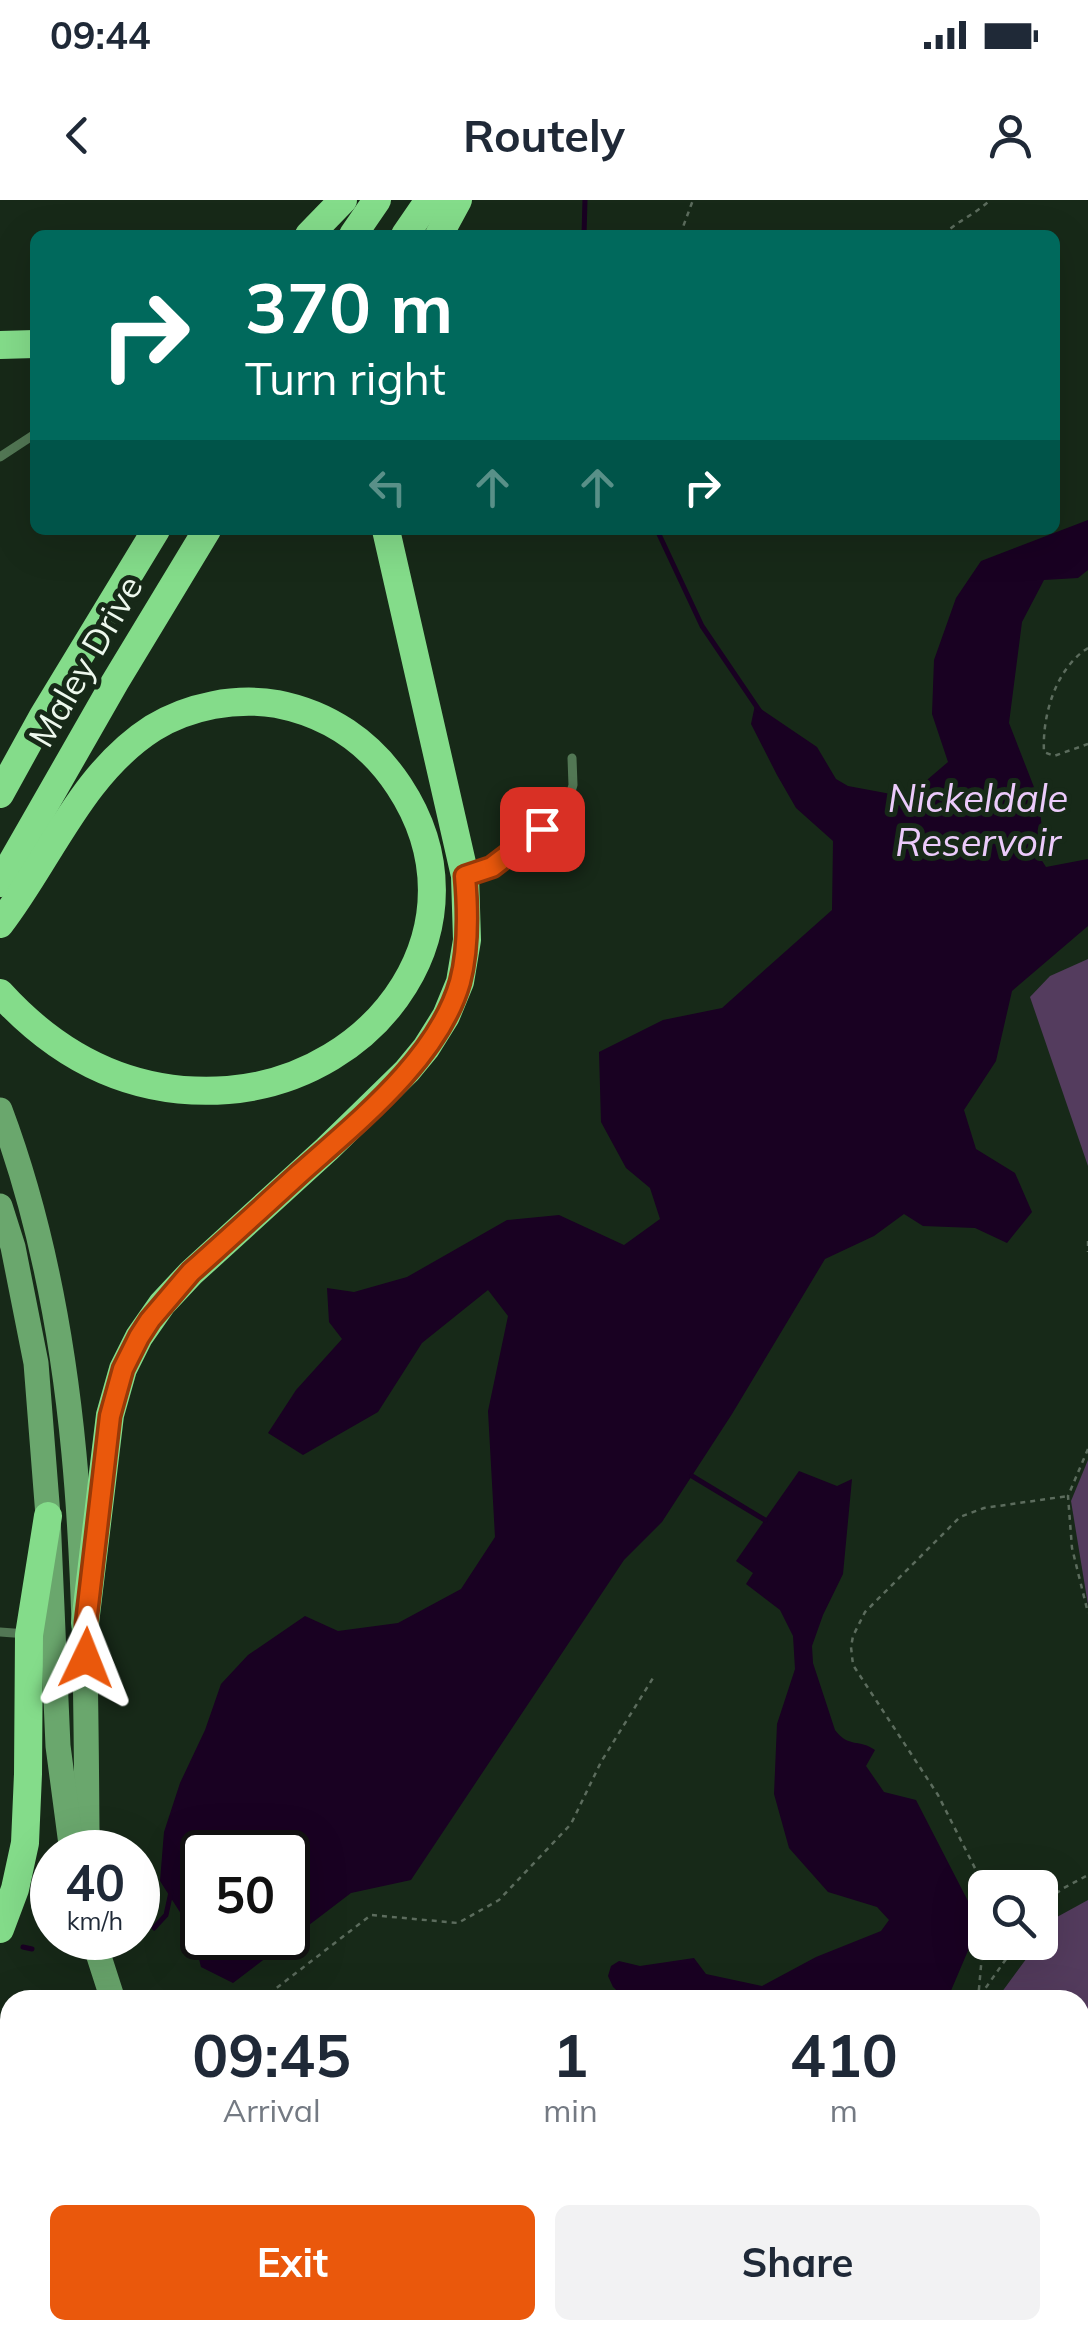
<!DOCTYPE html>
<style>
:root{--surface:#fff;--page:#f2f2f3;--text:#1f2937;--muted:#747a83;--accent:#ea580c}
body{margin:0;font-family:Mulish,sans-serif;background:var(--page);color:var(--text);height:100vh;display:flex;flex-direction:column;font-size:38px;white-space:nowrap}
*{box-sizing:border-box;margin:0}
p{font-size:32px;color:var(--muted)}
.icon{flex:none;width:55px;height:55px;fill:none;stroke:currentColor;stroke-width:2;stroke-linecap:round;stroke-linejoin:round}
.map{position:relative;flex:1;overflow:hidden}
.panel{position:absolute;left:0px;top:1790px;width:1090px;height:350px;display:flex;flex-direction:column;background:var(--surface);border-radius:30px 30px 0 0;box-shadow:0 10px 40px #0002}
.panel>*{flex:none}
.banner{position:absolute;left:30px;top:30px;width:1030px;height:305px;border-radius:15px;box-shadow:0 10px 40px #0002;background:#00695c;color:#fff;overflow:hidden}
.fabs{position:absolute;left:968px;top:1670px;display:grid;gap:20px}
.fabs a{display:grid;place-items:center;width:90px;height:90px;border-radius:15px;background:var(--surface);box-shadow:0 10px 40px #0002;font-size:50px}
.speed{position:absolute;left:30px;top:1630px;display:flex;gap:20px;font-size:50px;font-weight:700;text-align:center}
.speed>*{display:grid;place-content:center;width:130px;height:130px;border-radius:50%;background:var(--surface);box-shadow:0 10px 40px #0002;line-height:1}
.speed small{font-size:25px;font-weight:400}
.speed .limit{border:5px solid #111;border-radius:15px;background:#fff;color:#111}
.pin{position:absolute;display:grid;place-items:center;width:85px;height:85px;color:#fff;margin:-42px;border-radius:20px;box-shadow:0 5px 15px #0006}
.me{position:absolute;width:110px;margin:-55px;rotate:2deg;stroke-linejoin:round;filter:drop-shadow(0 0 8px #0008)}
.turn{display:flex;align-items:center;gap:35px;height:210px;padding:0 50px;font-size:45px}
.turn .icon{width:130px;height:130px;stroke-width:2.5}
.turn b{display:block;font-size:70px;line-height:85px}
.lanes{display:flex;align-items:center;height:95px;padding:0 50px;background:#0003;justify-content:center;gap:50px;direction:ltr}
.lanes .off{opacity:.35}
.eta{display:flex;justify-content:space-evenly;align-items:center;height:170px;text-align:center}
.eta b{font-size:60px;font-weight:700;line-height:70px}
.action{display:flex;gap:20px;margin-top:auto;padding:20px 50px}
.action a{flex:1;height:115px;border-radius:15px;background:var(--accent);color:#fff;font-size:40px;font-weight:700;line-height:115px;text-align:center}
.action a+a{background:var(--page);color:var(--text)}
.status{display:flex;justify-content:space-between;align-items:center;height:70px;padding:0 50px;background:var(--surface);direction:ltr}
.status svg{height:28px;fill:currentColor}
header{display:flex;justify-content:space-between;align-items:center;height:130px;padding:0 50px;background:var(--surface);font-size:45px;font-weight:700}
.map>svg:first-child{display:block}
.green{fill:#543c5e}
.water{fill:#190122;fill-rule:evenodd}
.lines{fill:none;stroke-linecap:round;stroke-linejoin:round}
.stream{stroke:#190122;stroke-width:5}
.path{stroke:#5c6c5d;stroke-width:2.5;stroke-dasharray:5 5;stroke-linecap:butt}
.service{stroke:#527754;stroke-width:9}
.minor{stroke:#527754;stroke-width:18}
.secondary{stroke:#6aa76d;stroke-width:25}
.trunk{stroke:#84dc8a;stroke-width:28}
.route-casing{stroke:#983908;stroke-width:25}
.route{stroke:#ea580c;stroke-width:18}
.labels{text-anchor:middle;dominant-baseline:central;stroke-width:10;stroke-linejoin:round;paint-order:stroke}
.street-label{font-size:35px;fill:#edf8ed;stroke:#172918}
.water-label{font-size:38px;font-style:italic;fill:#eccbfb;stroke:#172918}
</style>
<div class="status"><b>09:44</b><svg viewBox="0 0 49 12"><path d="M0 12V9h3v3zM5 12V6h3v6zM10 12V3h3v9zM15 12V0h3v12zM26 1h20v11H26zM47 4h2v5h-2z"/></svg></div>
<header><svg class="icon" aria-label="back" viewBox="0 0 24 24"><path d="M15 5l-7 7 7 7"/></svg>Routely<svg class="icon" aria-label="person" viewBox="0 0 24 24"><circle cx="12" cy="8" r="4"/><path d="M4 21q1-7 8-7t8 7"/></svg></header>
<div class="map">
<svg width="1088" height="2140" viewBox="0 0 1088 2140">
<rect width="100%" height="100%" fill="#172918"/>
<g class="green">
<polygon points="1088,759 1088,966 1030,797 1050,776"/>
<polygon points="1088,1260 1088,1405 1071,1301"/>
<polygon points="1088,1700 1088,2140 944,2140 927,2130 1080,2130 1080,1800 996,1800 1057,1717"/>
<polygon points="701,2130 873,2130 851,2140 706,2140"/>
</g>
<g class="water">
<path d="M 1088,320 L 1088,370 L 1078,378 L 1044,380 L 1022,422 L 1009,523 L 1039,600 L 1042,629 L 1039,656 L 1046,667 L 1088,659 L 1088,726 L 1012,791 L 996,861 L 964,910 L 976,949 L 1015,973 L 1032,1012 L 1007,1043 L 975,1028 L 923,1026 L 904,1014 L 874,1036 L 825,1059 L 732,1214 L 662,1322 L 624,1360 L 411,1680 L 351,1693 L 233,1783 L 201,1767 L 192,1731 L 160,1681 L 164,1632 L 180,1583 L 205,1530 L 221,1484 L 248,1455 L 305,1416 L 338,1431 L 398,1423 L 461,1389 L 495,1337 L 488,1211 L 508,1116 L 488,1090 L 422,1143 L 378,1212 L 303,1255 L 268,1233 L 296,1190 L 342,1139 L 329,1122 L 327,1088 L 354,1092 L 407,1077 L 507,1020 L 559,1015 L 624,1045 L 660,1019 L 650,988 L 626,968 L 601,922 L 599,852 L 663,820 L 722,808 L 832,710 L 833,641 L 796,608 L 777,575 L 751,524 L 755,505 L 817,547 L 836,579 L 848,586 L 907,597 L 948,562 L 932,514 L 934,460 L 956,398 L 981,361 ZM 288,1652 L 288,1738 L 202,1738 L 202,1652 Z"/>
<path d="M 799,1271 L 837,1286 L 852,1279 L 843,1374 L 823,1415 L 812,1446 L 813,1463 L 835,1530 C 848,1548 860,1539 875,1550 L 866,1566 L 884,1592 L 916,1600 L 970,1705 L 970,1746 L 947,1800 L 627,1800 L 613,1787 L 608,1776 L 611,1766 L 619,1761 L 640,1766 L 694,1758 L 706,1774 L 762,1786 L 816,1757 L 881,1731 L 889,1720 L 877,1707 L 828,1692 L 789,1648 L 774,1594 L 777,1524 L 795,1469 L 793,1436 L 780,1410 L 746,1384 L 753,1373 L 736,1361 Z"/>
</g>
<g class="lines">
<g class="stream">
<polyline points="584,35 585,0"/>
<polyline points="657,330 702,426 759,510"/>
<polyline points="692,1276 765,1320"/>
<polyline points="154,1728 166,1715 171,1692"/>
<polyline points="23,1747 32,1749"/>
<polyline points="636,2130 637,2140"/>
</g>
<g class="path">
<polyline points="680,35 693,0"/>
<path d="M 943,35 C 957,21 976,14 990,0"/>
<path d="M 1088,448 C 1056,468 1042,515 1044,552 L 1054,556 L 1088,544"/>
<polyline points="1088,1041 1088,1052"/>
<polyline points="1088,1249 1068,1296 1072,1348 1088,1413"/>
<polyline points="985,1696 983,1684 938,1595 853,1465 851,1447 853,1436 865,1412 960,1317 984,1308 1068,1296"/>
<polyline points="1040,1706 1062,1689 1088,1675"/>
<polyline points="980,1796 1018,1742"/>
<polyline points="261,1800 371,1715 458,1723 499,1700 571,1624 601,1562 653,1478"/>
<polyline points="978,1800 985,1721"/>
<polyline points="654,2130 656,2140"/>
<polyline points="862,2140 879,2132 891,2131 903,2140"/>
</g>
<g class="service">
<polyline points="0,257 35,234"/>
<polyline points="468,675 492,667 560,613 568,601 573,585 572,558"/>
<polyline points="0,1432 27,1434"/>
<polyline points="1080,1852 1088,1868"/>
<polyline points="1080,2121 1088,2117"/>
<polyline points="159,2130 162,2140"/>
<polyline points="1042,2140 1062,2130"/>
</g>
<g class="minor">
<polyline points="0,2011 10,2008"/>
<polyline points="196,2140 223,2130"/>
</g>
<g class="secondary">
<path d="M 0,910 C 86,1139 85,1388 87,1629 L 89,1652"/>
<polyline points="0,1006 13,1047 36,1163 48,1316 58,1546 72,1652"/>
<polyline points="93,1738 113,1800"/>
<polyline points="234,2130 238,2140"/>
</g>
<g class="trunk">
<polyline points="309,35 343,0"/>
<polyline points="353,35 377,0"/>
<polyline points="405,35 429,0"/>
<polyline points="439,35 458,0"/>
<polyline points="0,145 35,144"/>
<polyline points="0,594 43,516 156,330"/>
<polyline points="0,683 115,482 207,330"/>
<path d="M 0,724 C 50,659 81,574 153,528 C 189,506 236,497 277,504 C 328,514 370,542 399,586 C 490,724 379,878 228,890 C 136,897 61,860 0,793"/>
<polyline points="85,1423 110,1215 123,1169 139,1137 162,1104 191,1073 327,949 407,871 426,848 446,816 460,782 467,740 465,676 386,330"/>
<polyline points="0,1729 15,1689 25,1643 28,1574 29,1435 48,1316"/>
</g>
</g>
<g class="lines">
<defs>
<path id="route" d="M 86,1458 L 86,1423 L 110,1216 L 123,1169 L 139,1137 L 150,1120 L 191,1072 C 227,1040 263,1007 299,974 C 356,923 438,859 460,782 C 469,748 468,711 465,676 L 492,667 L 542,629"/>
</defs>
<use href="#route" class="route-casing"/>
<use href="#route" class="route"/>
</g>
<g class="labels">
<g class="street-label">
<text transform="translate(85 461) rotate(-60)">Maley Drive</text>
</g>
<g class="water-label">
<text x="978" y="598">Nickeldale<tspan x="978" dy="44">Reservoir</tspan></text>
</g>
</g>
</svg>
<div class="fabs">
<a><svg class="icon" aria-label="search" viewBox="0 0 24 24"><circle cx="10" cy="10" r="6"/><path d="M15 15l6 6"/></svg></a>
</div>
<div class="speed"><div>40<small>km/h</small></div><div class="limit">50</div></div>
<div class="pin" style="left:542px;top:629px;background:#d93025"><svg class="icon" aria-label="arrive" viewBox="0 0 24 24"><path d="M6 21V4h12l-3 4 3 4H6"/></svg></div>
<svg class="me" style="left:86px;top:1458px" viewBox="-20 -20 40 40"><path d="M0-17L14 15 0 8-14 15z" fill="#ea580c" stroke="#fff" stroke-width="4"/></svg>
<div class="banner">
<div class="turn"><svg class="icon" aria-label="right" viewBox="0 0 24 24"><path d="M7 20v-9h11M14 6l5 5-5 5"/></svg><div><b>370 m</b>Turn right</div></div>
<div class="lanes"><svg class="icon off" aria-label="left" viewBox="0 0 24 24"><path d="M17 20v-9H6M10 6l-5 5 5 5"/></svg><svg class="icon off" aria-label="ahead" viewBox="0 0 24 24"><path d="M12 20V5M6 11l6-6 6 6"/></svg><svg class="icon off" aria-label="ahead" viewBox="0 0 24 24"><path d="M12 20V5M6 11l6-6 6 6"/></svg><svg class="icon" aria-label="right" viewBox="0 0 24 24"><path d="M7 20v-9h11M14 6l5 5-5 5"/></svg></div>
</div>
<section class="panel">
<div class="eta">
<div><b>09:45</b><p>Arrival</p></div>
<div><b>1</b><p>min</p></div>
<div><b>410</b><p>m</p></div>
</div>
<div class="action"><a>Exit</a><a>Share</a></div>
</section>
</div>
